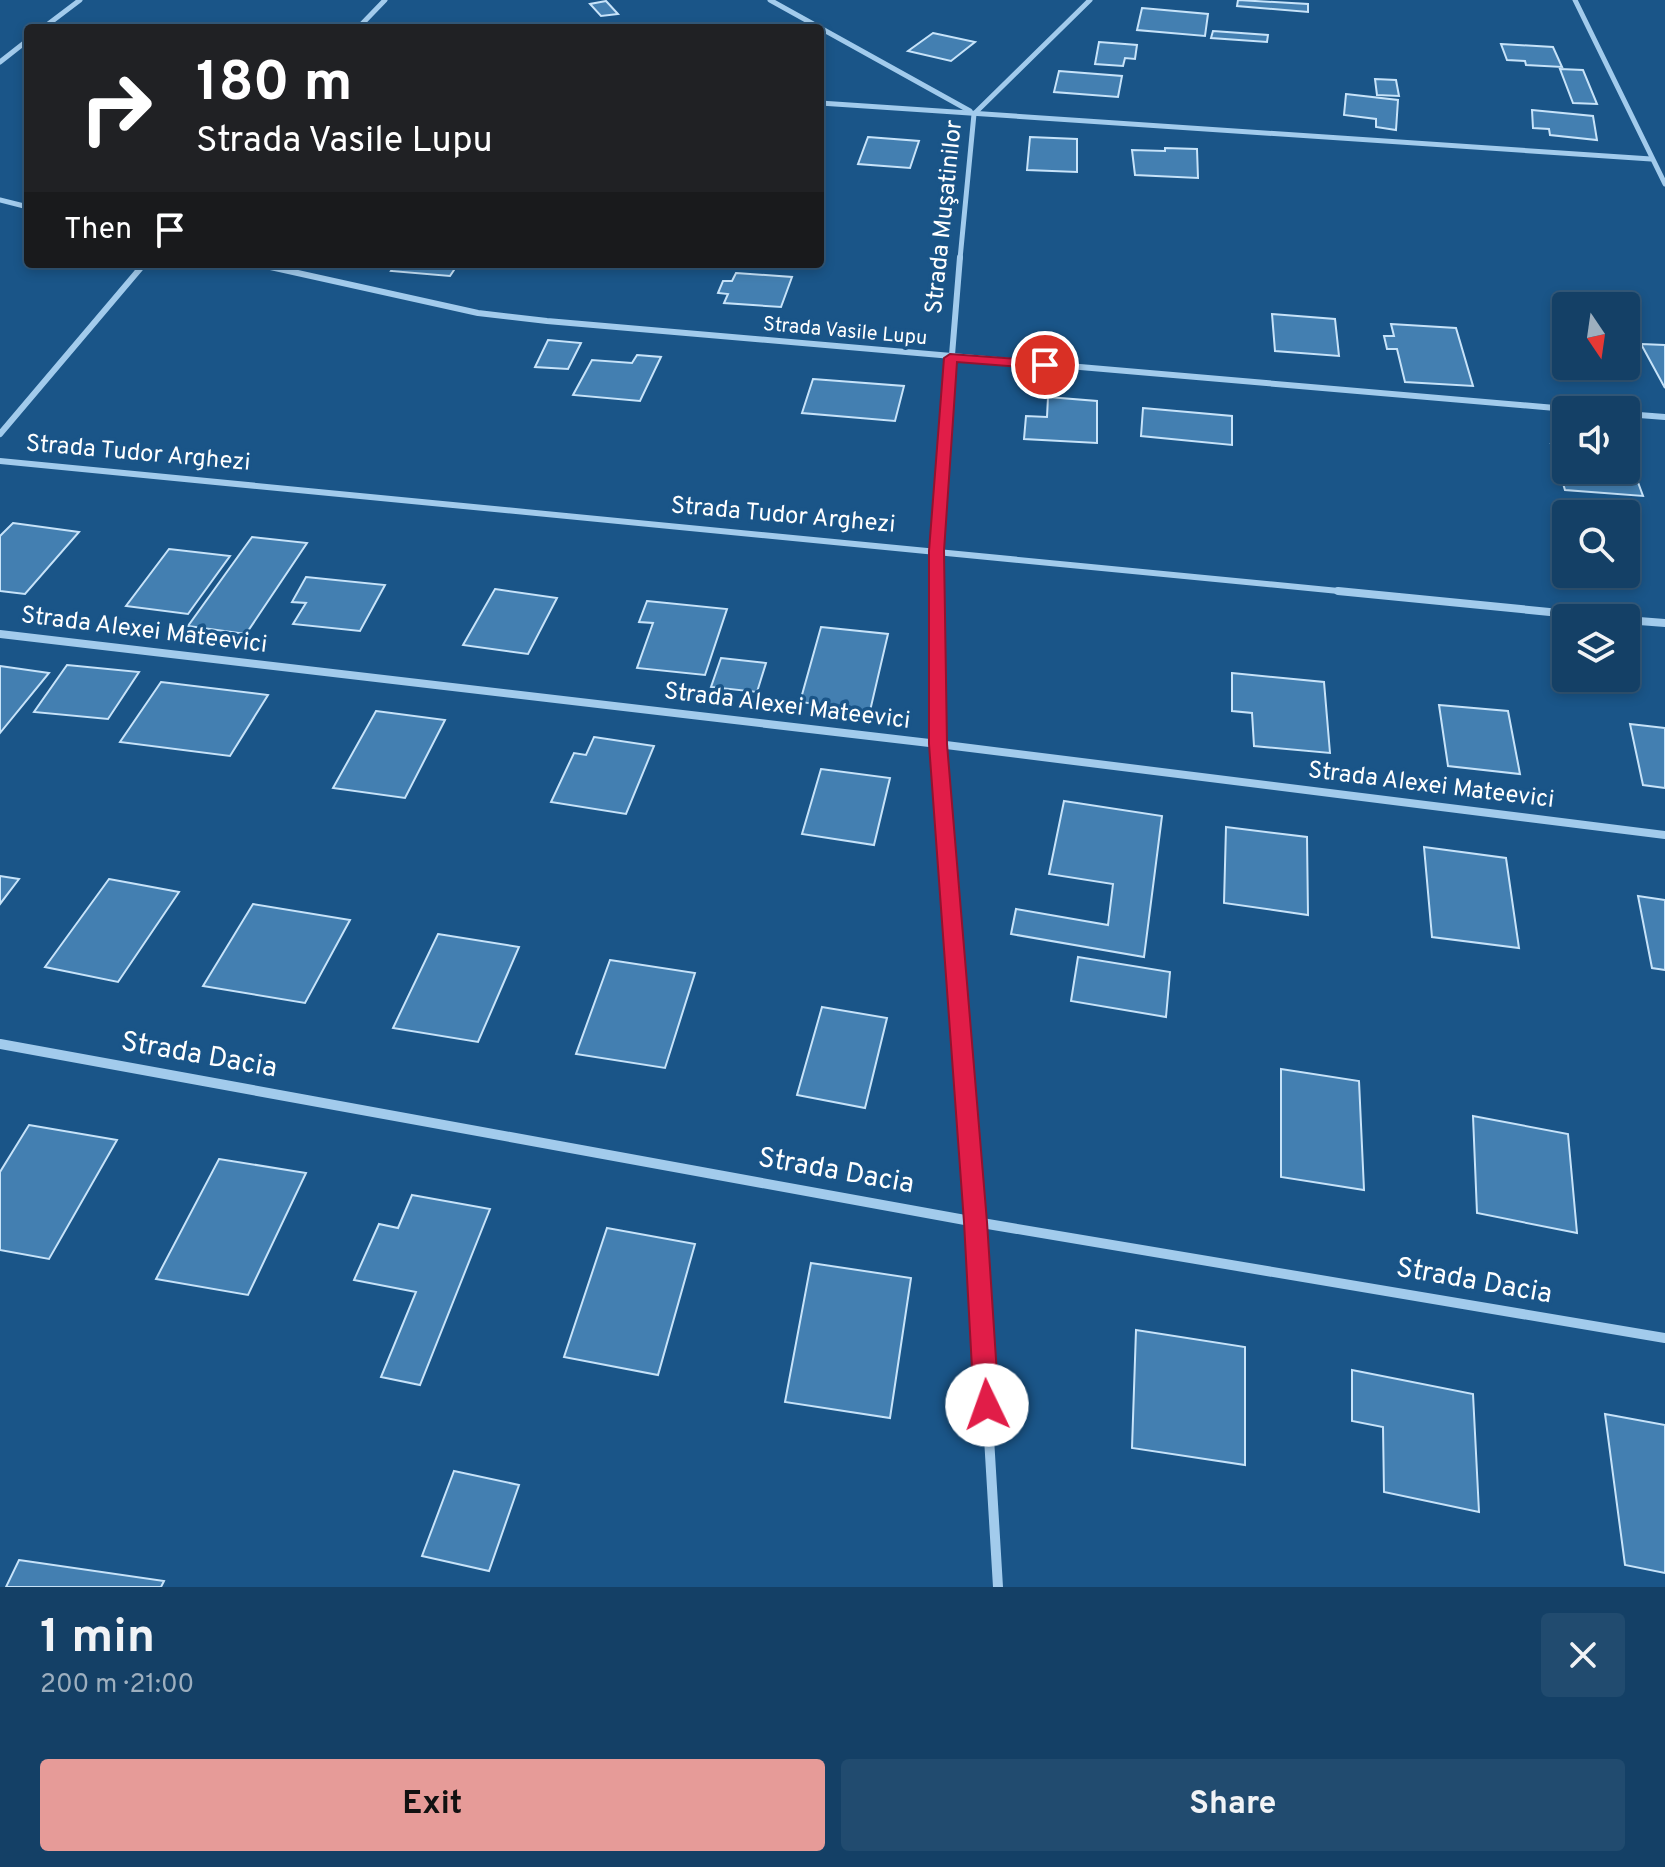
<!DOCTYPE html>
<meta charset="utf-8">
<style>
:root{--surface:#144066;--page:#214b6f;--text:#f1f3f6;--muted:#9dafbf;--line:#33597a;--accent:#e69b98}
body{margin:0;font-family:Overpass,sans-serif;background:var(--page);color:var(--text);height:100vh;display:flex;flex-direction:column;font-size:30px;white-space:nowrap}
*{box-sizing:border-box;margin:0}
p{font-size:26px;color:var(--muted)}
.icon{flex:none;width:44px;height:44px;fill:none;stroke:currentColor;stroke-width:2;stroke-linecap:round;stroke-linejoin:round}
.map{position:relative;height:1587px;overflow:hidden}
.panel{display:flex;flex-direction:column;background:var(--surface);flex:1}
.panel>*{flex:none}
.guide{position:absolute;left:24px;top:24px;width:800px;height:244px;border-radius:8px;box-shadow:0 4px 12px #0003,0 0 0 2px var(--line);background:#202124;color:#fff;overflow:hidden}
.needle{width:52px;rotate:167deg}
.buttons{position:absolute;left:1552px;top:292px;display:grid;gap:16px}
.buttons a{display:grid;place-items:center;width:88px;height:88px;border-radius:8px;background:var(--surface);box-shadow:0 4px 12px #0003,0 0 0 2px var(--line);font-size:40px}
.pin{position:absolute;display:grid;place-items:center;width:68px;height:68px;color:#fff;margin:-34px;border:4px solid #fff;border-radius:50%;box-shadow:0 2px 8px #0007}
.me{position:absolute;width:88px;margin:-44px;rotate:357deg;stroke-linejoin:round;filter:drop-shadow(0 0 6px #0008)}
.turn{display:flex;align-items:center;gap:28px;height:168px;padding:0 40px;font-size:36px}
.turn .icon{width:104px;height:104px;stroke-width:2.5}
.turn b{display:block;font-size:56px;line-height:68px}
.then{display:flex;align-items:center;height:76px;padding:0 40px;background:#0003;gap:16px;font-size:30px}
.round{display:grid;place-items:center;flex:none;width:84px;height:84px;border-radius:8px;background:var(--page)}
.overview{display:flex;align-items:center;justify-content:space-between;height:136px;padding:0 40px}
h1{font-size:48px;font-weight:700;line-height:60px}
.action{display:flex;gap:16px;margin-top:auto;padding:16px 40px}
.action a{flex:1;height:92px;border-radius:8px;background:var(--accent);color:#111;font-size:32px;font-weight:700;line-height:92px;text-align:center}
.action a+a{background:var(--page);color:var(--text)}
.map>svg:first-child{display:block}
.building{fill:#437fb1;stroke:#c7e3f9;stroke-width:2}
.lines{fill:none;stroke-linecap:round;stroke-linejoin:round}
.street-far3{stroke:#a2cbec;stroke-width:5}
.street-far2{stroke:#a2cbec;stroke-width:6}
.street-far1{stroke:#a2cbec;stroke-width:8}
.street{stroke:#a2cbec;stroke-width:10}
.route{fill:#e11d48;stroke:#92132f;stroke-width:2}
.labels{text-anchor:middle;dominant-baseline:central;stroke-width:7;stroke-linejoin:round;paint-order:stroke}
.far-street-label{font-size:20px;fill:#fff;stroke:#1a5588}
.street-label{font-size:24px;fill:#fff;stroke:#1a5588}
.near-street-label{font-size:28px;fill:#fff;stroke:#1a5588}
</style>
<div class="map">
<svg width="1665" height="1587" viewBox="0 0 1665 1587">
<rect width="100%" height="100%" fill="#1a5588"/>
<g class="building">
<polygon points="1238,0 1308,4 1308,12 1237,6"/>
<polygon points="606,1 618,14 601,16 590,4"/>
<polygon points="1142,8 1208,14 1205,36 1137,30"/>
<polygon points="1213,31 1268,35 1267,42 1211,38"/>
<polygon points="933,33 975,42 951,61 908,51"/>
<polygon points="1099,42 1137,45 1135,59 1125,58 1123,66 1095,64"/>
<polygon points="1501,44 1553,47 1562,67 1526,65 1525,61 1507,60"/>
<polygon points="1560,69 1583,70 1597,104 1573,103"/>
<polygon points="1059,71 1122,76 1118,97 1054,92"/>
<polygon points="1375,79 1396,80 1399,96 1377,95"/>
<polygon points="1346,94 1398,100 1396,130 1376,127 1376,119 1344,115"/>
<polygon points="1532,110 1593,116 1597,140 1550,135 1549,129 1533,128"/>
<polygon points="868,137 919,141 910,168 858,164"/>
<polygon points="1030,137 1077,139 1077,172 1027,170"/>
<polygon points="1165,148 1197,149 1198,178 1135,175 1132,150 1165,151"/>
<polygon points="396,264 458,264 450,276 391,271"/>
<polygon points="736,273 792,277 781,307 724,303 728,294 718,293 723,281 732,281"/>
<polygon points="1272,314 1335,319 1339,356 1275,351"/>
<polygon points="1391,324 1456,328 1473,386 1405,382 1397,349 1387,349 1384,336 1394,336"/>
<polygon points="548,340 581,343 568,369 535,367"/>
<polygon points="1641,344 1665,345 1665,388"/>
<polygon points="637,355 661,357 640,401 573,395 592,360 632,363"/>
<polygon points="813,379 904,386 895,421 802,413"/>
<polygon points="1048,397 1097,401 1097,443 1024,439 1026,416 1047,417"/>
<polygon points="1143,408 1232,416 1232,445 1141,436"/>
<polygon points="1551,444 1566,445 1566,470 1626,470 1626,450 1643,496 1565,490"/>
<polygon points="13,523 79,532 25,594 0,591 0,536"/>
<polygon points="252,537 307,543 246,634 188,626"/>
<polygon points="169,549 230,556 188,614 126,606"/>
<polygon points="306,577 385,585 360,631 293,624 306,603 292,602"/>
<polygon points="495,589 557,598 528,654 463,645"/>
<polygon points="647,601 727,609 705,675 637,668 653,623 639,622"/>
<polygon points="821,627 888,634 870,711 800,702"/>
<polygon points="721,658 766,663 757,692 711,687"/>
<polygon points="67,665 139,672 108,719 34,712"/>
<polygon points="0,666 49,673 0,733"/>
<polygon points="1232,673 1324,682 1330,753 1254,746 1252,713 1232,711"/>
<polygon points="161,682 268,695 230,756 120,742"/>
<polygon points="1439,705 1508,711 1520,774 1448,766"/>
<polygon points="376,711 445,720 405,798 333,788"/>
<polygon points="1630,724 1665,728 1665,788 1643,785"/>
<polygon points="594,737 654,746 626,814 551,802 574,753 586,755"/>
<polygon points="821,769 890,778 874,845 802,834"/>
<polygon points="1064,801 1162,816 1144,957 1011,934 1016,909 1108,925 1113,884 1049,874"/>
<polygon points="1226,827 1307,837 1308,915 1224,903"/>
<polygon points="1424,847 1506,858 1519,948 1432,937"/>
<polygon points="0,876 19,879 0,904"/>
<polygon points="109,879 179,892 118,982 45,967"/>
<polygon points="1638,896 1665,900 1665,970 1652,968"/>
<polygon points="253,904 350,920 305,1003 203,986"/>
<polygon points="438,934 519,947 478,1042 393,1028"/>
<polygon points="1078,957 1170,972 1166,1017 1071,1001"/>
<polygon points="610,960 695,973 665,1068 576,1054"/>
<polygon points="822,1007 887,1018 865,1108 797,1095"/>
<polygon points="1281,1069 1359,1081 1364,1190 1281,1177"/>
<polygon points="1473,1116 1568,1134 1577,1233 1477,1213"/>
<polygon points="29,1125 117,1140 49,1259 0,1250 0,1172"/>
<polygon points="219,1159 306,1173 248,1295 156,1279"/>
<polygon points="412,1195 490,1209 420,1385 381,1377 416,1292 354,1280 379,1224 398,1228"/>
<polygon points="607,1228 695,1244 658,1375 564,1357"/>
<polygon points="811,1263 911,1278 890,1418 785,1402"/>
<polygon points="1136,1330 1245,1347 1245,1465 1132,1448"/>
<polygon points="1352,1370 1473,1394 1479,1512 1384,1492 1383,1427 1352,1421"/>
<polygon points="1605,1414 1665,1425 1665,1573 1625,1565"/>
<polygon points="454,1471 519,1485 489,1571 422,1556"/>
<polygon points="19,1560 164,1581 161,1587 6,1587"/>
</g>
<g class="lines">
<g class="street-far3">
<polyline points="770,0 970,111"/>
<polyline points="1575,0 1665,184"/>
<polyline points="43,28 80,0"/>
<polyline points="358,28 385,0"/>
<polyline points="0,62 28,40"/>
<polyline points="820,103 1651,159"/>
<polyline points="0,200 28,207"/>
<polyline points="960,259 974,114 1090,0"/>
</g>
<g class="street-far2">
<polyline points="257,264 478,313 547,321 1578,410"/>
<polyline points="1626,414 1665,417"/>
<polyline points="0,434 144,264"/>
<polyline points="0,461 1359,593"/>
<polyline points="936,593 936,551 960,257"/>
</g>
<g class="street-far1">
<polyline points="936,591 938,744 960,1027"/>
<polyline points="1338,591 1611,618"/>
<polyline points="1626,620 1665,623"/>
<polyline points="0,634 938,744 1665,835"/>
</g>
<g class="street">
<polyline points="960,1025 976,1222 998,1587"/>
<polyline points="0,1044 976,1222 1665,1338"/>
</g>
</g>
<polygon class="route" points="950,354 1045,361 1051,365 1045,369 957,362 944,551 947,744 987,1222 999,1405 996,1413 987,1417 978,1413 974,1405 964,1222 929,744 929,551 944,358"/>
<g class="labels">
<g class="far-street-label">
<text transform="translate(845 332) rotate(5)">Strada Vasile Lupu</text>
</g>
<g class="street-label">
<text transform="translate(945 217) rotate(-84)">Strada Muşatinilor</text>
<text transform="translate(138 454) rotate(5)">Strada Tudor Arghezi</text>
<text transform="translate(783 516) rotate(5)">Strada Tudor Arghezi</text>
<text transform="translate(144 631) rotate(7)">Strada Alexei Mateevici</text>
<text transform="translate(787 707) rotate(7)">Strada Alexei Mateevici</text>
<text transform="translate(1431 786) rotate(7)">Strada Alexei Mateevici</text>
</g>
<g class="near-street-label">
<text transform="translate(199 1056) rotate(10)">Strada Dacia</text>
<text transform="translate(836 1172) rotate(10)">Strada Dacia</text>
<text transform="translate(1474 1282) rotate(10)">Strada Dacia</text>
</g>
</g>
</svg>
<div class="buttons">
<a><svg class="needle" viewBox="-14 -14 28 28"><path d="M0-13l5 13h-10z" fill="#e53935"/><path d="M0 13l5-13h-10z" fill="#9dafbf"/></svg></a>
<a><svg class="icon" aria-label="sound" viewBox="0 0 24 24"><path d="M4 9h4l5-4v14l-5-4H4zM17 9q2 3 0 6"/></svg></a>
<a><svg class="icon" aria-label="search" viewBox="0 0 24 24"><circle cx="10" cy="10" r="6"/><path d="M15 15l6 6"/></svg></a>
<a><svg class="icon" aria-label="layers" viewBox="0 0 24 24"><path d="M12 4l9 5-9 5-9-5zM3 14l9 5 9-5"/></svg></a>
</div>
<div class="pin" style="left:1045px;top:365px;background:#d93025"><svg class="icon" aria-label="arrive" viewBox="0 0 24 24"><path d="M6 21V4h12l-3 4 3 4H6"/></svg></div>
<svg class="me" style="left:987px;top:1405px" viewBox="-20 -20 40 40"><circle r="19" fill="#fff"/><path d="M0-13L10 11 0 6-10 11z" fill="#e11d48"/></svg>
<div class="guide">
<div class="turn"><svg class="icon" aria-label="right" viewBox="0 0 24 24"><path d="M7 20v-9h11M14 6l5 5-5 5"/></svg><div><b>180 m</b>Strada Vasile Lupu</div></div>
<div class="then">Then<svg class="icon" aria-label="arrive" viewBox="0 0 24 24"><path d="M6 21V4h12l-3 4 3 4H6"/></svg></div>
</div>
</div>
<section class="panel">
<div class="overview"><div><h1>1 min</h1><p>200 m · 21:00</p></div><a class="round"><svg class="icon" aria-label="close" viewBox="0 0 24 24"><path d="M6 6l12 12M18 6L6 18"/></svg></a></div>
<div class="action"><a>Exit</a><a>Share</a></div>
</section>
